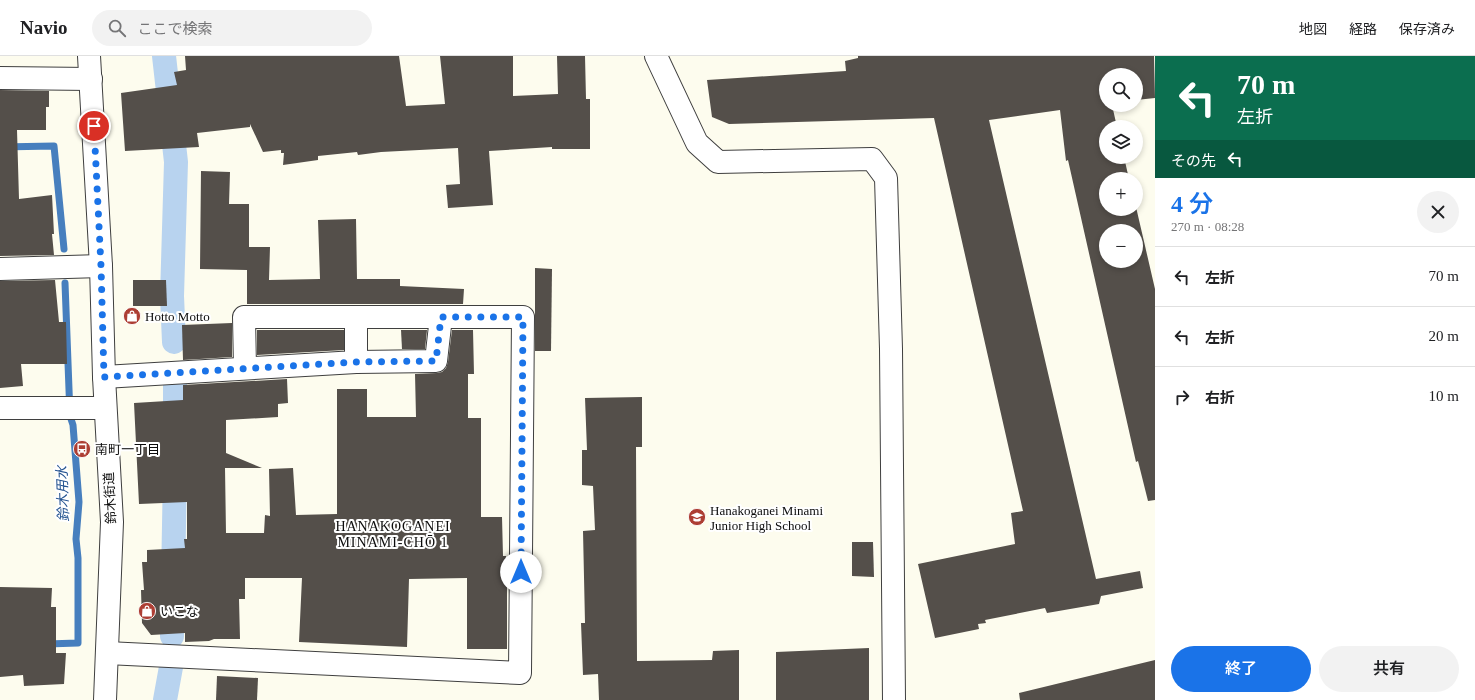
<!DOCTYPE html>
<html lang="ja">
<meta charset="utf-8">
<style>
:root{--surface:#fff;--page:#f2f2f2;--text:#202124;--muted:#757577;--line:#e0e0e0;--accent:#1a73e8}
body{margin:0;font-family:"Times New Roman","Noto Sans JP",serif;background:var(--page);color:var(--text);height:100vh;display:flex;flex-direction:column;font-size:15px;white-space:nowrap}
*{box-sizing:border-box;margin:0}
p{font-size:13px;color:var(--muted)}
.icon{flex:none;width:22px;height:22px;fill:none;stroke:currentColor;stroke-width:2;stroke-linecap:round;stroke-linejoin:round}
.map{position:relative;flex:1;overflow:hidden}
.drawer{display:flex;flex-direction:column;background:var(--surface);width:320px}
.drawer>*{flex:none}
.guide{background:#0b6e4f;color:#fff;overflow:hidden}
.buttons{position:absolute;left:1099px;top:12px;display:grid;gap:8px}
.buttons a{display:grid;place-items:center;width:44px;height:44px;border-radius:50%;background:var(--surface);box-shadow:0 2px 6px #0003;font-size:20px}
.pin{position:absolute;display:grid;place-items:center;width:34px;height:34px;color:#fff;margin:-17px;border:2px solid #fff;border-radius:50%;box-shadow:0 1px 4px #0007}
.me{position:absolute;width:44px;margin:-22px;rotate:0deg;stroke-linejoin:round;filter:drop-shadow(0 0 3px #0008)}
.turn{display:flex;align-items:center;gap:14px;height:84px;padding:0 16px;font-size:18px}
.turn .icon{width:52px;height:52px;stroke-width:2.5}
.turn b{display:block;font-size:28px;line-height:34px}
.then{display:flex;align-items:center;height:38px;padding:0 16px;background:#0003;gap:8px;font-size:15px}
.round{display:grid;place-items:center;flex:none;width:42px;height:42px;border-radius:21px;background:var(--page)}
.head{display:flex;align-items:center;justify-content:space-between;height:68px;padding:0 16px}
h1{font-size:24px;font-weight:600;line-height:30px;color:var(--accent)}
.primary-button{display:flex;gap:8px;margin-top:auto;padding:8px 16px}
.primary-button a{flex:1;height:46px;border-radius:24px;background:var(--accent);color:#fff;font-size:16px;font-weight:600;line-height:46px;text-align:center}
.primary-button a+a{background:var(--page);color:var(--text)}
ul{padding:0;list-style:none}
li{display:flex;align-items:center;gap:12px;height:60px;padding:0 16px;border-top:1px solid var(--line)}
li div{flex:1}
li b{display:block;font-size:15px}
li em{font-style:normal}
header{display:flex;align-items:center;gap:24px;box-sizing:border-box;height:56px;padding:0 20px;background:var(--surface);border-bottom:1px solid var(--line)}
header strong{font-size:19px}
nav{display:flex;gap:22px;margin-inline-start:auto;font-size:14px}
.search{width:280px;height:36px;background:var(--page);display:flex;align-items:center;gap:10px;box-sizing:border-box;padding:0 14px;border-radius:22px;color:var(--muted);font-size:15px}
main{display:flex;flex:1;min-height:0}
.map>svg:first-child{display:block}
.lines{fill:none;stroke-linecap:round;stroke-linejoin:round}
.stream{stroke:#477fbe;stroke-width:7}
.canal{stroke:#b8d3ef;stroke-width:24}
.building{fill:#544f4a;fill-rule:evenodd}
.minor-casing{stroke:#3f3f3f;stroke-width:24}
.minor{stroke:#fff;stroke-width:22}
.route{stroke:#1a73e8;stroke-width:7;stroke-dasharray:0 12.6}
.labels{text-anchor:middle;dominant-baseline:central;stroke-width:4;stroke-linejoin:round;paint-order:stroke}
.poi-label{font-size:13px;fill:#0c0c0c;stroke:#fff;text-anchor:start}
.street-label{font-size:13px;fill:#0c0c0c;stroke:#fff}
.water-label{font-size:14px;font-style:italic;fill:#245390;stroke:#fff}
.neighbourhood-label{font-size:14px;letter-spacing:1px;fill:#0c0c0c;stroke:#fff}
</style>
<header>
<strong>Navio</strong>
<div class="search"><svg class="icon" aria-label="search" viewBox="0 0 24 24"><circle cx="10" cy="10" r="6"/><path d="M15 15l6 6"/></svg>ここで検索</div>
<nav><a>地図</a><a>経路</a><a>保存済み</a></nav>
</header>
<main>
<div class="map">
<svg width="1155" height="644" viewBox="0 0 1155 644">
<rect width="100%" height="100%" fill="#fdfcee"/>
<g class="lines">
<g class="stream">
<polyline points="0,91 54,90 64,193"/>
<polyline points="47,588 78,587 78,502 76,483 79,446 73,369 70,360 65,227"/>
</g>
<g class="canal">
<polyline points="164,0 176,106 172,240 174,286"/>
<polyline points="175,377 175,328"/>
<polyline points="172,580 175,414"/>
<polyline points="165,644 171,611"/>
</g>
</g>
<g class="building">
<polygon points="185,0 399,0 406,50 445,48 440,0 513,0 513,40 558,38 557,0 585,0 586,43 590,43 590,93 552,93 552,91 489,95 493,149 448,152 446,129 460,128 458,92 381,96 358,99 357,96 318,100 318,104 283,109 284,97 281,97 281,94 263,96 250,68 250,71 197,77 199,91 125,95 121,37 177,29 174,16 186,14"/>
<path d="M 858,0 L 1154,0 L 1155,42 L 1136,44 L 1136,19 L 1106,19 L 1106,49 L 1112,49 L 1117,71 L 1106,71 L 1106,101 L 1124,101 L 1129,123 L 1106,123 L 1106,153 L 1136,153 L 1136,151 L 1155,233 L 1155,444 L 1148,445 L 1138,405 L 1136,406 L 1068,104 L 1066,105 L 1060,54 L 989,64 L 1096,523 L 1140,515 L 1143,532 L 1101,540 L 1099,548 L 1047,557 L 1045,552 L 985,564 L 986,567 L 978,568 L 979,573 L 935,582 L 918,508 L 1015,488 L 1011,457 L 1023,455 L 934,62 L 729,68 L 712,61 L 707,24 L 846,15 L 845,5 L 858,2 ZM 1106,175 L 1136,175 L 1136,205 L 1106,205 Z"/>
<polygon points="0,34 49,35 49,51 46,51 46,74 17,74 19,143 52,139 54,178 52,178 54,199 0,200"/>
<polygon points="201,115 230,116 229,148 249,148 249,191 270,191 269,224 320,223 318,164 356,163 357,223 400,223 400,230 464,233 463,248 247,248 247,214 200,213"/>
<polygon points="535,212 552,213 551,295 535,295"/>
<polygon points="55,224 59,266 66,266 67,308 21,308 23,330 0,332 0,225"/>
<polygon points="133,224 166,224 167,250 133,250"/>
<polygon points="232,267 232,301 183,304 182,269"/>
<polygon points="257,274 344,274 344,294 257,299"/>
<polygon points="401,274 427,274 425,293 402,293"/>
<polygon points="452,274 473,274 474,318 468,318 468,362 481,362 481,461 502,461 503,500 506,500 505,528 507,528 507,593 467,593 467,522 409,523 407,591 299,586 302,522 245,522 245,543 239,543 240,583 214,583 209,585 185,586 185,577 151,579 142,567 141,534 144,534 142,506 147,506 147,494 185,492 184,483 187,483 187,446 139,448 134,347 183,344 183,329 287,323 288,347 278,348 278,361 226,364 226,397 262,412 225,412 226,477 264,477 265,459 270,460 269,413 293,412 296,459 337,458 337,333 367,333 367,361 416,361 415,318 437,317 442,316 446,312 448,306"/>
<polygon points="642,341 642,391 636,391 637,605 712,604 713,595 739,594 739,644 599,644 598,618 583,619 581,567 585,567 583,475 595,474 593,430 582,429 582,394 587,394 585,342"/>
<polygon points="852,486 873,486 874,521 852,520"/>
<polygon points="0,531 52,532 51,551 56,551 56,597 66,597 64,628 24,630 23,619 0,621"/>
<polygon points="869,592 869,644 776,644 776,596"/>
<polygon points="1155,604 1155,644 1020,644 1019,637"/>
<polygon points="217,620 258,622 257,644 216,644"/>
</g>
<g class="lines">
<defs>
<g id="minor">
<polyline points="89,0 101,210 104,321 112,466 105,644"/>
<polyline points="656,0 697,87 718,106 872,103 886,122 891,293 894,644"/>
<polyline points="0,22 91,23"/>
<polyline points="0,213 101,210"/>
<polyline points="356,306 436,305 441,261"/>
<polyline points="245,312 244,261 356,261"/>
<polyline points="104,321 356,306 356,261 523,261 520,617 107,597"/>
<polyline points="0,352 105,352"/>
</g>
</defs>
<use href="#minor" class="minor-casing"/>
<use href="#minor" class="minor"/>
</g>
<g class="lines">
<polyline class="route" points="94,70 101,210 104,321 356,306 436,305 441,261 523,261 521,516"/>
</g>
<defs>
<symbol id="shop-disc" viewBox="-11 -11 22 22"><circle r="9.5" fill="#ad3e34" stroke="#fff"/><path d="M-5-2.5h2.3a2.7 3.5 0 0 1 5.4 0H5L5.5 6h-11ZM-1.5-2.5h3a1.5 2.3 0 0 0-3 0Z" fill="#fff"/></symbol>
<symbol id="bus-disc" viewBox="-11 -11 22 22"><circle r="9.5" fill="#ad3e34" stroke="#fff"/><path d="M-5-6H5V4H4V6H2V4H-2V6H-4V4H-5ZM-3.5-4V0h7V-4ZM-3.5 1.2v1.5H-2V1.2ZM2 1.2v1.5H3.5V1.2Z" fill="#fff"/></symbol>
<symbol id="school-disc" viewBox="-11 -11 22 22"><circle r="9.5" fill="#ad3e34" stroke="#fff"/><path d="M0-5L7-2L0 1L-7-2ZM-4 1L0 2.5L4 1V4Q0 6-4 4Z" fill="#fff"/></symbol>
</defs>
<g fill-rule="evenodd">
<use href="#shop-disc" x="122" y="250" width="20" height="20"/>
<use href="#bus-disc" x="72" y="383" width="20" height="20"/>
<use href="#school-disc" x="687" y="451" width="20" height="20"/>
<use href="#shop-disc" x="137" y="545" width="20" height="20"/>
</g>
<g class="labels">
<g class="poi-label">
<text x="145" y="260">Hotto Motto</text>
<text x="95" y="393">南町一丁目</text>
<text x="710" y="454">Hanakoganei Minami<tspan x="710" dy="15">Junior High School</tspan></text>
<text x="160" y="555">いこな</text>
</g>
<g class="street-label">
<text transform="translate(110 442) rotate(-93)">鈴木街道</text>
</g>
<g class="water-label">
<text transform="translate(63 438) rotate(-92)">鈴木用水</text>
</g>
<g class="neighbourhood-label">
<text x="393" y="470">HANAKOGANEI<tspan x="393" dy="16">MINAMI-CHŌ 1</tspan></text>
</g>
</g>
</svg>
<div class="buttons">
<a><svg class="icon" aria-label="search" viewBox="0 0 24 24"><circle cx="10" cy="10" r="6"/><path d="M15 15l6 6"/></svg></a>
<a><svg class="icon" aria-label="layers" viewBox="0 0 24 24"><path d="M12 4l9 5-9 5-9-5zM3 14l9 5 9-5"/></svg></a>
<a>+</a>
<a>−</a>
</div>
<div class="pin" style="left:94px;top:70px;background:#d93025"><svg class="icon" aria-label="arrive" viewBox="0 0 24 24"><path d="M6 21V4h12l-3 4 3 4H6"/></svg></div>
<svg class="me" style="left:521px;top:516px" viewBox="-20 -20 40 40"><circle r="19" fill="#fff"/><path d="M0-13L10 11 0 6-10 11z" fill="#1a73e8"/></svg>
</div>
<section class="drawer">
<div class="guide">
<div class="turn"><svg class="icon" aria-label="left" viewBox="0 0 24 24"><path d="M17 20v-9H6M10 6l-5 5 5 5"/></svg><div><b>70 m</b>左折</div></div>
<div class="then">その先<svg class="icon" aria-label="left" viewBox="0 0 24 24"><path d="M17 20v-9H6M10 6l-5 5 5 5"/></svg></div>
</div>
<div class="head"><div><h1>4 分</h1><p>270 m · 08:28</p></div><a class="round"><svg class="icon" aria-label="close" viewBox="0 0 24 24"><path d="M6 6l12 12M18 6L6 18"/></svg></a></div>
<ul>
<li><svg class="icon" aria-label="left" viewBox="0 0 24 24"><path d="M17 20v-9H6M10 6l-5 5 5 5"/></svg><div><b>左折</b></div><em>70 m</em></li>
<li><svg class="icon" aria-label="left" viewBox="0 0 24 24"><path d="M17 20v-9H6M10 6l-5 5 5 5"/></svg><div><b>左折</b></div><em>20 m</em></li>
<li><svg class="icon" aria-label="right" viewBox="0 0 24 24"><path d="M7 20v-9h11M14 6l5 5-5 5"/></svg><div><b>右折</b></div><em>10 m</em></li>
</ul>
<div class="primary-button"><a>終了</a><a>共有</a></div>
</section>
</main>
